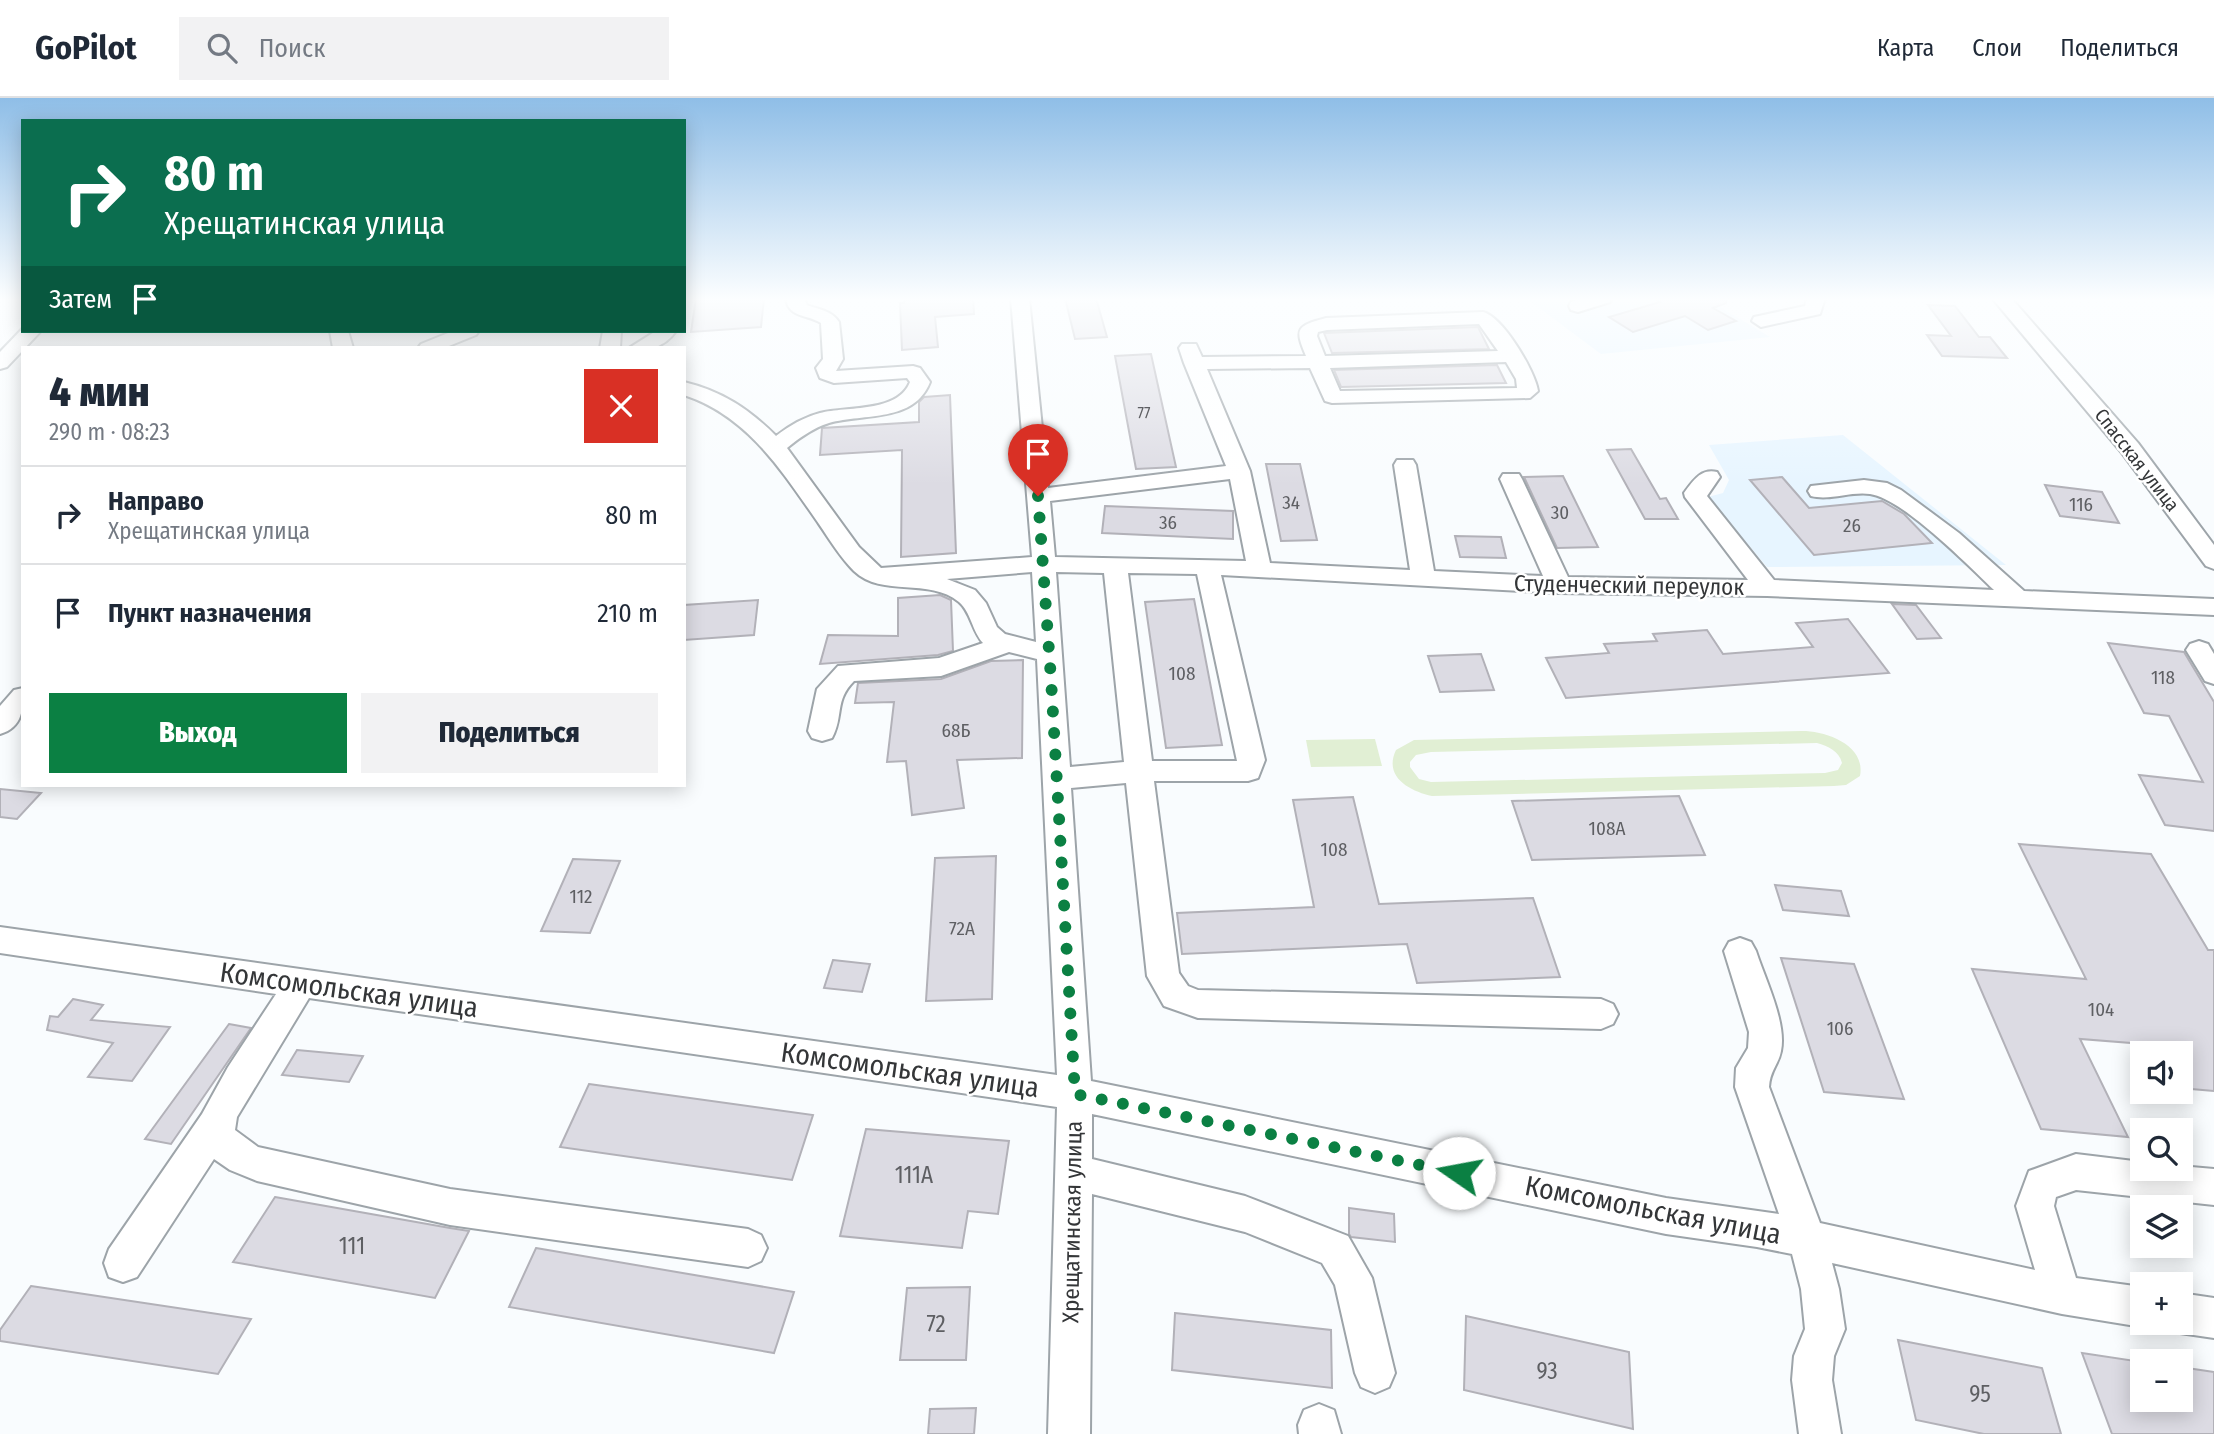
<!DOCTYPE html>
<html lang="ru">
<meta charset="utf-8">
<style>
:root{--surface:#fff;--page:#f2f2f3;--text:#1f2937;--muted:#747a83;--line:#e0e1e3;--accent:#0b8043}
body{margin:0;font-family:"Fira Sans Condensed",sans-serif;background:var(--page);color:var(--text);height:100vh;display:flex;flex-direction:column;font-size:26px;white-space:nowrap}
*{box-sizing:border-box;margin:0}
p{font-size:23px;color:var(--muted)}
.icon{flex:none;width:38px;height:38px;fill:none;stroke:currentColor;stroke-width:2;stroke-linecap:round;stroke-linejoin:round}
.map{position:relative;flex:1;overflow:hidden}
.side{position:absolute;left:21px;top:248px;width:665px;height:441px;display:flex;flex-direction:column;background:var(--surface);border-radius:0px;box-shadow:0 4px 18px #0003}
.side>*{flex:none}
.guide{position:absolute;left:21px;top:21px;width:665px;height:214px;border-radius:0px;box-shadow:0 4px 18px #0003;background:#0b6e4f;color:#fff;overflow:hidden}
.controls{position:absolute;left:2130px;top:943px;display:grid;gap:14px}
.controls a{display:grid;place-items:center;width:63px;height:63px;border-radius:0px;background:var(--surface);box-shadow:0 4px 18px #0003;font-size:35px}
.pin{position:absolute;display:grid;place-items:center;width:60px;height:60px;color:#fff;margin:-72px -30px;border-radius:50% 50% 50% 0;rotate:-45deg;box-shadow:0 0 7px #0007}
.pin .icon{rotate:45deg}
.me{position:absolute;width:77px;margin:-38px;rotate:282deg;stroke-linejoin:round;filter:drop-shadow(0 0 5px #0008)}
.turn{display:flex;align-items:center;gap:24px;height:147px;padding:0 28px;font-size:32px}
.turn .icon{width:91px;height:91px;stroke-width:2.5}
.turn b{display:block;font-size:49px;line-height:60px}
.then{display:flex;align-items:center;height:66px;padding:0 28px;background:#0003;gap:14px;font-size:26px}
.round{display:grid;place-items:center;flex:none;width:74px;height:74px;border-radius:0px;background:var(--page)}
.headline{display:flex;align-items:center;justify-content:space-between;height:119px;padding:0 28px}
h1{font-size:42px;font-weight:800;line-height:52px}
.primary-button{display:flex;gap:14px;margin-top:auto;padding:14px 28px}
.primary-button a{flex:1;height:80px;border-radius:0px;background:var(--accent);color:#fff;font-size:28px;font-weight:800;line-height:80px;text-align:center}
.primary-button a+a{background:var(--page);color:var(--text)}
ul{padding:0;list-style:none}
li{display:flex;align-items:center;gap:21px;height:98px;padding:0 28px;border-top:2px solid var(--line)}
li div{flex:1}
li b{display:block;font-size:26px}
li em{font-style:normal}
header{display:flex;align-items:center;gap:42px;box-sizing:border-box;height:98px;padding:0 35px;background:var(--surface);border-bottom:2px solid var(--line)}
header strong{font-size:33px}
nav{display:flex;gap:38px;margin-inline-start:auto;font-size:24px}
.search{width:490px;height:63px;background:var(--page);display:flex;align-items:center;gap:18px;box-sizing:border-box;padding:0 24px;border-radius:0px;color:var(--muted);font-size:26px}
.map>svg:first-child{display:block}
.built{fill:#e7f5ff}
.green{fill:#e1efd4;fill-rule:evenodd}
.building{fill:#dcdbe3;stroke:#b2b1b8;stroke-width:2}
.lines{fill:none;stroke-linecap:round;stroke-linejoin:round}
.minor-casing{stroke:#9da4a9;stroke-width:4}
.minor{fill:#fff;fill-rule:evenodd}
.route{stroke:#0b8043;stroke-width:12;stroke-dasharray:0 21.6}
.labels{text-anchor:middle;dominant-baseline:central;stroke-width:5;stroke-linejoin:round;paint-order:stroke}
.far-number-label{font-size:16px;fill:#5e5f63}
.far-street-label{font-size:19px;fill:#343638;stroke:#fff}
.number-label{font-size:19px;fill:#5e5f63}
.street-label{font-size:23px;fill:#343638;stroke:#fff}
.near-number-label{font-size:23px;fill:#5e5f63}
.near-street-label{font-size:28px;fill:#343638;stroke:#fff}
</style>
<header>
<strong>GoPilot</strong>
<div class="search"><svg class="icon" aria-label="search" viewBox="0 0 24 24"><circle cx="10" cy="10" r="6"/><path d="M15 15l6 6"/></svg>Поиск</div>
<nav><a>Карта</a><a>Слои</a><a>Поделиться</a></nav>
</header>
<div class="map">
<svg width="2214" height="1336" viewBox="0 0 2214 1336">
<rect width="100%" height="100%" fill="#f9fcfe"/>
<g class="built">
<polygon points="1526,200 1705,200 1770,239 1601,256"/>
<polygon points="1843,337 2006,467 1767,469 1708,399 1723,395 1729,382 1709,347"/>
</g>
<g class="green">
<path d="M 1802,633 C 1826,633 1866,647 1860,678 L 1846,687 L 1834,688 L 1432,698 C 1410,693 1383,679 1396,652 L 1414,642 ZM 1817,645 C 1828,648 1839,653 1842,665 L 1838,672 L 1825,675 L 1431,684 L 1419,681 L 1410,669 L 1410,664 L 1416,657 L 1431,654 Z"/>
<polygon points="1375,641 1382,668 1311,669 1306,642"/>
</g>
<g class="building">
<polygon points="696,200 764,200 761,229 691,234"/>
<polygon points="904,200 973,200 974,216 935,219 938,249 902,252 900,205 904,205"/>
<polygon points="1065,200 1096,200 1107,239 1075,241"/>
<polygon points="1655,200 1726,200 1726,205 1713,210 1736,223 1708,232 1685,218 1633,234 1609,219 1660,204"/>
<polygon points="1928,207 1955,208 1979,239 1990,239 2007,260 1942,258 1927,237 1951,238"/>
<polygon points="1478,229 1489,251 1332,255 1324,235"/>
<polygon points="1151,256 1176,369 1136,371 1115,258"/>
<polygon points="1497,267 1506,285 1341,289 1334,272"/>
<polygon points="950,297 956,455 901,459 902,352 820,357 822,330 919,324 919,304 924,299"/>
<polygon points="1631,351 1660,401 1666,400 1678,421 1645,421 1607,352"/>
<polygon points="1266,366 1300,366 1317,442 1281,443"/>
<polygon points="1563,378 1598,449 1557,450 1524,379"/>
<polygon points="1782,379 1809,410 1882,403 1904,416 1932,445 1814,457 1750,382"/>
<polygon points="2045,387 2102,394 2119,425 2060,418"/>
<polygon points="1105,408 1233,413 1233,441 1102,435"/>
<polygon points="1455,438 1501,439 1506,460 1460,459"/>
<polygon points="940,497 951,502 953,553 938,557 820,566 828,537 898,538 898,500"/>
<polygon points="1194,501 1222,647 1166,650 1145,504"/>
<polygon points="758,502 754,537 684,542 684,507"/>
<polygon points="1892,506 1916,507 1941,540 1917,541"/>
<polygon points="1848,521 1889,575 1566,600 1546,560 1609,555 1604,546 1657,543 1653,536 1707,532 1723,556 1813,549 1796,525"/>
<polygon points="2108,545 2184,554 2214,604 2214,733 2165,727 2139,677 2203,684 2169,618 2144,615"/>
<polygon points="1481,556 1494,592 1440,594 1428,558"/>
<polygon points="1023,562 1022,660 957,662 964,710 912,717 906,663 887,664 894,604 855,605 858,585 941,581 991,563"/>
<polygon points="0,691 41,695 17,721 0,719"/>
<polygon points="1679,698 1705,757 1532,762 1512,703"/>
<polygon points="1353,699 1379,806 1533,800 1560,879 1417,885 1407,846 1182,856 1177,815 1314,809 1293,702"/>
<polygon points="2019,746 2151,756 2208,852 2214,852 2214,993 2180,990 2180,956 2161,956 2156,947 2080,941 2128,1039 2041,1031 1972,871 2086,881"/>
<polygon points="996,758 992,901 926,903 935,760"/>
<polygon points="573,761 620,763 590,835 541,833"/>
<polygon points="1775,787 1841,793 1849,818 1783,812"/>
<polygon points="1781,860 1854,866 1904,1001 1824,994"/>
<polygon points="833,862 870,866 862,894 824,890"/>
<polygon points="73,901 103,907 91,922 170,929 132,983 88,979 113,945 47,932 50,918 58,919"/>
<polygon points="229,926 251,930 171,1046 145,1041"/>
<polygon points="297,952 363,958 349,984 282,977"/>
<polygon points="589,986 813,1017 792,1082 560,1049"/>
<polygon points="866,1031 1009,1043 998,1116 968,1113 962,1150 840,1138"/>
<polygon points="275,1099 450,1130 469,1133 435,1200 233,1164"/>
<polygon points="1349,1110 1394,1116 1395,1144 1351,1139 1349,1136"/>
<polygon points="536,1150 794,1194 774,1255 509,1209"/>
<polygon points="31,1188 251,1221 218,1276 0,1243 0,1232"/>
<polygon points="970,1189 966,1262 900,1262 907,1190"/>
<polygon points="1175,1215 1331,1232 1332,1290 1172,1272"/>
<polygon points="1466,1218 1629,1254 1633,1331 1464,1292"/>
<polygon points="1898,1242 2042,1270 2061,1336 1984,1336 1916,1322"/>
<polygon points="2082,1255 2142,1264 2142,1302 2180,1302 2180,1269 2214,1274 2214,1336 2112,1336"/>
<polygon points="976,1310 974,1336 928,1336 930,1311"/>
</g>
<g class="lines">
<defs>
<g id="minor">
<path d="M 786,200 L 804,200 L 807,207 C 820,212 831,212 839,224 L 843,261 L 836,273 L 913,268 L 920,270 L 930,284 C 914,325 865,315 829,325 C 813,330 799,340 787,350 L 859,449 L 881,470 L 1032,459 L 1011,200 L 1029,200 L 1048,390 L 1226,368 L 1184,265 L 1179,250 L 1182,246 L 1196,246 L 1202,259 L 1306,258 C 1294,230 1297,228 1326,220 L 1483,214 C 1503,219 1535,273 1538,293 L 1530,300 L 1332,305 L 1325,303 L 1310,270 L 1207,271 L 1250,373 L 1270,465 L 1410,472 L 1394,367 L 1397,362 L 1413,362 L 1416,367 L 1434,473 L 1543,478 L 1500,381 L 1503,376 L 1519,376 L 1522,381 L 1568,479 L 1748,482 L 1685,399 L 1684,395 C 1693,383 1701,370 1717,374 L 1720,379 L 1707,398 L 1774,482 L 1994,492 C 1969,468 1902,400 1870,396 C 1851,393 1830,403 1811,398 L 1808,393 L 1811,388 L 1864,382 L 1887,385 L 1901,392 L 1959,435 L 2024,493 L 2214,501 L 2214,517 L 1767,498 L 1559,495 L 1221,477 L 1265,662 L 1258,680 L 1248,683 L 1154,683 L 1179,875 L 1188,888 L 1198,892 L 1601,901 L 1613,906 L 1618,916 L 1613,926 L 1601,931 L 1198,920 L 1164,908 L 1147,878 L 1126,685 L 1071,690 L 1091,983 L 1666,1100 L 1779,1116 L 1735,989 L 1736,970 L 1748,950 L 1749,934 L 1724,853 L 1729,844 L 1740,840 L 1751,844 L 1756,853 C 1765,881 1787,925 1781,953 C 1778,968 1770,972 1769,989 L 1820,1125 L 2035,1172 L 2016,1108 L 2029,1073 L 2076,1056 L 2142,1064 L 2142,1071 L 2180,1071 L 2180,1068 L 2214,1071 L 2214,1107 L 2076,1092 L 2056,1099 L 2054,1108 L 2076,1180 L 2142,1189 L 2142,1225 L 2151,1225 L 2142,1229 L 2062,1216 L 1832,1165 L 1839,1191 L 1845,1231 L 1834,1258 L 1832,1282 L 1841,1336 L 1799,1336 L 1792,1282 L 1794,1258 L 1805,1231 L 1801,1191 L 1792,1156 L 1757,1149 L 1666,1136 L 1092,1016 L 1092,1061 L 1245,1098 L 1348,1138 L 1372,1180 L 1395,1275 L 1389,1289 L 1375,1295 L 1361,1289 L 1355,1275 L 1335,1187 L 1322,1165 L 1245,1134 L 1092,1096 L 1090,1336 L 1048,1336 L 1057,1009 L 309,900 L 237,1019 L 235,1032 L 258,1049 L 450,1091 L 748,1131 L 761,1137 L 767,1150 L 761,1163 L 748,1169 L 450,1127 L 257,1083 L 230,1072 L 214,1061 L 137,1179 L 123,1184 L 109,1179 L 104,1165 L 109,1151 L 202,1016 L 228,969 L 276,896 L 0,855 L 0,829 L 1057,977 L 1037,561 L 1009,554 L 941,578 L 854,583 C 834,603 844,618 832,640 L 822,643 L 812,640 L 808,633 L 817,591 L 838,568 L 939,560 L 983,545 C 972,533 971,514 959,504 C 929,479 882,500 854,473 C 840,459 830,442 819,426 C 782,373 748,318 684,297 L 684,284 C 722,293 749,311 776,338 C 789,328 804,319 820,315 C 847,308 898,315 910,284 L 907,280 L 834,285 L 820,280 L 816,270 L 823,261 L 821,225 C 807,216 788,220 786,200 ZM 1479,226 L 1498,253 L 1325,258 L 1317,238 L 1318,234 L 1327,232 ZM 1506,264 L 1516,281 L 1517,290 L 1340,293 L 1330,270 ZM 1230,381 L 1246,463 L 1055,459 L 1050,403 ZM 1032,474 L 1036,544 L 1005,536 L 997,529 L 986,505 L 975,492 L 947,481 ZM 1056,474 L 1104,475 L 1124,664 L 1070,669 ZM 1128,475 L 1197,476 L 1237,663 L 1152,663 Z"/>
<polygon points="1583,200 1612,200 1610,204 1578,214 1571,212 1569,208 1571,204"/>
<polygon points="1807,200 1825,200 1820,216 1761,229 1752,223 1754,219 1805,208"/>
<polygon points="1992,200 2011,200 2138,345 2214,447 2214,471 2206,468 2122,355"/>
<polygon points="23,230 23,233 41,233 7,269 0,271 0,254"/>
<polygon points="330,233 348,233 353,250 333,250"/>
<polygon points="453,233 479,233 476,237 444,250 418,250 421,246"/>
<polygon points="603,233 621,233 620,250 600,250"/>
<path d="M 656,233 L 676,233 C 663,251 650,251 629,250 Z"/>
<polygon points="2199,543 2208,546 2214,556 2214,586 2205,583 2186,552 2190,546"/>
<path d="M 23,590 C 23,611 23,629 0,636 L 0,608 L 14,592 Z"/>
<polygon points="2180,1195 2214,1200 2214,1240 2180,1235 2166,1229 2165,1225 2180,1225"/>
<polygon points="1319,1306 1334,1312 1341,1336 1299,1336 1298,1327 1304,1312"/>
</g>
</defs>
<use href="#minor" class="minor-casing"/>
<use href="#minor" class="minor"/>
</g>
<linearGradient id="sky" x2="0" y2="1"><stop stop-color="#8fbee7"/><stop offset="0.52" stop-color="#fcfeff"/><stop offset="1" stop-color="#fcfeff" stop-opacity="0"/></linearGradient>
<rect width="2214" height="387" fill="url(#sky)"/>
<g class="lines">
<polyline class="route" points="1038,398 1051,581 1075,996 1459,1075"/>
</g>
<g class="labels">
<g class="far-number-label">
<text x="1144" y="314">77</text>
</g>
<g class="far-street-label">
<text transform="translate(2137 362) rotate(52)">Спасская улица</text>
</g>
<g class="number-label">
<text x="1291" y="404">34</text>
<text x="2081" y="406">116</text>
<text x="1560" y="414">30</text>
<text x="1168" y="424">36</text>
<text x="1852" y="427">26</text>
<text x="1182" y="575">108</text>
<text x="2163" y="579">118</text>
<text x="956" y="632">68Б</text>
<text x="1607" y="730">108А</text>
<text x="1334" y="751">108</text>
<text x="581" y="798">112</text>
<text x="962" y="830">72А</text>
<text x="2101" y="911">104</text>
<text x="1840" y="930">106</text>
</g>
<g class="street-label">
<text transform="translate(1629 487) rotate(1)">Студенческий переулок</text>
<text transform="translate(1072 1124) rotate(-89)">Хрещатинская улица</text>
</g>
<g class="near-number-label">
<text x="914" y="1077">111А</text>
<text x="352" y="1148">111</text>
<text x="936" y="1226">72</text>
<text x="1547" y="1273">93</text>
<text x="1980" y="1296">95</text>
</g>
<g class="near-street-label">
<text transform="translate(349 892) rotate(8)">Комсомольская улица</text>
<text transform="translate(910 972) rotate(8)">Комсомольская улица</text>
<text transform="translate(1653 1112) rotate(11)">Комсомольская улица</text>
</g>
</g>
</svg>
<div class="controls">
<a><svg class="icon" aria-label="sound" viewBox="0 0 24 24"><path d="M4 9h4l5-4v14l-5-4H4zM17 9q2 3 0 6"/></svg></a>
<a><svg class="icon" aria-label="search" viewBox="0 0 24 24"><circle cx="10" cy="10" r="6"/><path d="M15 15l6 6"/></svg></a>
<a><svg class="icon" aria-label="layers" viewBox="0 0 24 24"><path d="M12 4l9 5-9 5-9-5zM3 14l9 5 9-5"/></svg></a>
<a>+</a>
<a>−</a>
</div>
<div class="pin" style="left:1038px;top:398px;background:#d93025"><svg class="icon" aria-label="arrive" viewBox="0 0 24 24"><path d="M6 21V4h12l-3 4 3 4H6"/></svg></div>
<svg class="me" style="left:1459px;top:1075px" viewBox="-20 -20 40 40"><circle r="19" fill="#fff"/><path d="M0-13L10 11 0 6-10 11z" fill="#0b8043"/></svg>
<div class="guide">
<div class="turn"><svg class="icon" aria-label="right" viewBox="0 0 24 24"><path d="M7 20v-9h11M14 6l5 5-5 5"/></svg><div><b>80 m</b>Хрещатинская улица</div></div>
<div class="then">Затем<svg class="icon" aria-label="arrive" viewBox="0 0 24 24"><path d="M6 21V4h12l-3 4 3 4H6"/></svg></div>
</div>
<section class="side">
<div class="headline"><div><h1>4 мин</h1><p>290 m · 08:23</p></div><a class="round" style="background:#d93025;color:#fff"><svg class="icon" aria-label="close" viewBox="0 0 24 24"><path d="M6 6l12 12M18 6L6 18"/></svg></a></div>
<ul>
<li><svg class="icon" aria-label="right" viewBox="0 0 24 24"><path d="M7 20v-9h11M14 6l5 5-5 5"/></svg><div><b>Направо</b><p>Хрещатинская улица</p></div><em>80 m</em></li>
<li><svg class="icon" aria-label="arrive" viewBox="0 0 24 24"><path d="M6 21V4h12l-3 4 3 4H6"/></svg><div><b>Пункт назначения</b></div><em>210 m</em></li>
</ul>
<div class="primary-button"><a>Выход</a><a>Поделиться</a></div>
</section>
</div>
